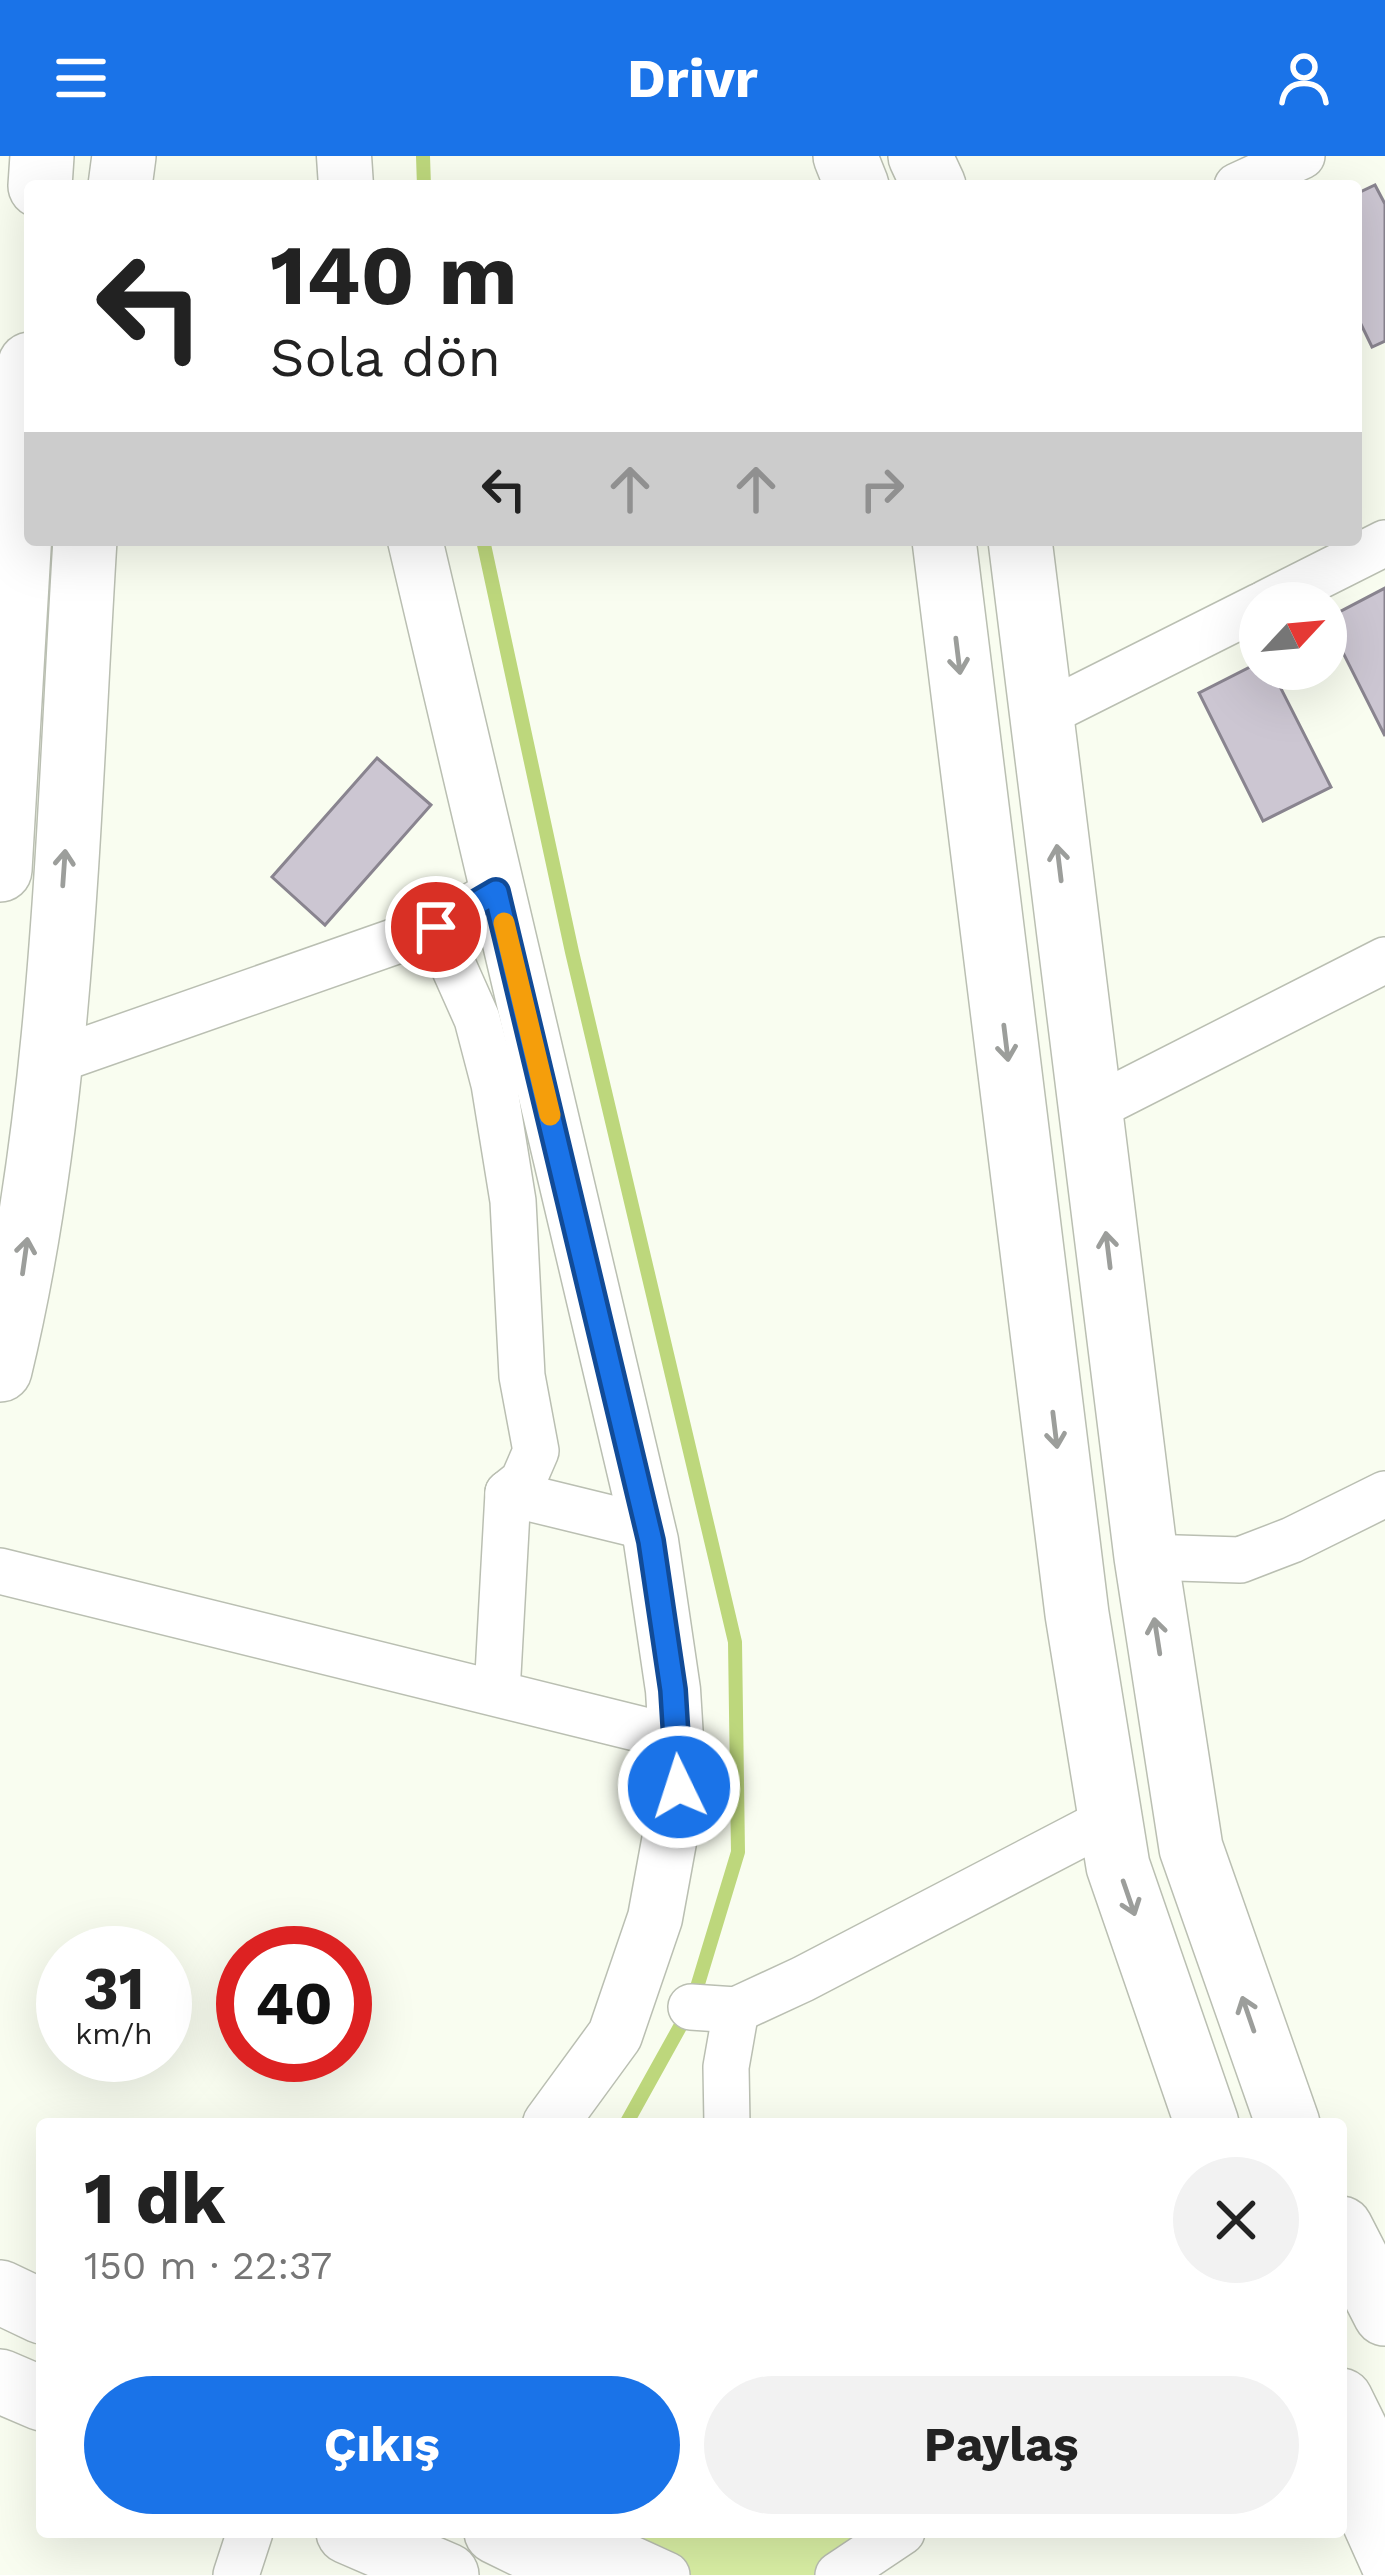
<!DOCTYPE html>
<html lang="tr">
<meta charset="utf-8">
<style>
:root{--surface:#fff;--page:#f2f2f2;--text:#222;--muted:#767676;--accent:#1a73e8}
body{margin:0;font-family:"Work Sans",sans-serif;background:var(--page);color:var(--text);height:100vh;display:flex;flex-direction:column;font-size:45px;white-space:nowrap}
*{box-sizing:border-box;margin:0}
p{font-size:39px;color:var(--muted)}
.icon{flex:none;width:66px;height:66px;fill:none;stroke:currentColor;stroke-width:2;stroke-linecap:round;stroke-linejoin:round}
.map{position:relative;flex:1;overflow:hidden}
.panel{position:absolute;left:36px;top:1962px;width:1311px;height:420px;display:flex;flex-direction:column;background:var(--surface);border-radius:12px;box-shadow:0 12px 48px #0002}
.panel>*{flex:none}
.banner{position:absolute;left:24px;top:24px;width:1338px;height:366px;border-radius:12px;box-shadow:0 12px 48px #0002;background:#fff;color:var(--text);overflow:hidden}
.needle{width:78px;rotate:64deg}
.tools{position:absolute;left:1239px;top:426px;display:grid;gap:24px}
.tools a{display:grid;place-items:center;width:108px;height:108px;border-radius:50%;background:var(--surface);box-shadow:0 12px 48px #0002;font-size:60px}
.speed{position:absolute;left:36px;top:1770px;display:flex;gap:24px;font-size:60px;font-weight:700;text-align:center}
.speed>*{display:grid;place-content:center;width:156px;height:156px;border-radius:50%;background:var(--surface);box-shadow:0 12px 48px #0002;line-height:1}
.speed small{font-size:30px;font-weight:400}
.speed .limit{border:18px solid #d22;background:#fff;color:#111}
.pin{position:absolute;display:grid;place-items:center;width:102px;height:102px;color:#fff;margin:-51px;border:6px solid #fff;border-radius:50%;box-shadow:0 3px 12px #0007}
.me{position:absolute;width:132px;margin:-66px;rotate:356deg;stroke-linejoin:round;filter:drop-shadow(0 0 9px #0008)}
.turn{display:flex;align-items:center;gap:42px;height:252px;padding:0 48px;font-size:54px}
.turn .icon{width:156px;height:156px;stroke-width:2.5}
.turn b{display:block;font-size:84px;line-height:102px}
.lanes{display:flex;align-items:center;height:114px;padding:0 48px;background:#0003;justify-content:center;gap:60px;direction:ltr}
.lanes .off{opacity:.35}
.round{display:grid;place-items:center;flex:none;width:126px;height:126px;border-radius:63px;background:var(--page)}
.head{display:flex;align-items:center;justify-content:space-between;height:204px;padding:0 48px}
h1{font-size:72px;font-weight:700;line-height:90px}
.cta{display:flex;gap:24px;margin-top:auto;padding:24px 48px}
.cta a{flex:1;height:138px;border-radius:72px;background:var(--accent);color:#fff;font-size:48px;font-weight:700;line-height:138px;text-align:center}
.cta a+a{background:var(--page);color:var(--text)}
header{display:flex;justify-content:space-between;align-items:center;height:156px;padding:0 48px;background:var(--accent);color:#fff;font-size:54px;font-weight:700}
.map>svg:first-child{display:block}
.green{fill:#d9efa4}
.lines{fill:none;stroke-linecap:round;stroke-linejoin:round}
.stream{stroke:#bdd77c;stroke-width:14}
.building{fill:#ccc6d2;stroke:#89848f;stroke-width:3}
.minor-casing{stroke:#babfb2;stroke-width:48}
.tertiary-casing{stroke:#babfb2;stroke-width:57}
.secondary-casing{stroke:#babfb2;stroke-width:66}
.minor{stroke:#fff;stroke-width:45}
.tertiary{stroke:#fff;stroke-width:54}
.secondary{stroke:#fff;stroke-width:63}
.oneway{stroke:#9c9e9b}
.route-casing{stroke:#114b97;stroke-width:30}
.route{stroke:#1a73e8;stroke-width:21}
.slow{stroke:#f59e0b;stroke-width:21}
</style>
<header><svg class="icon" aria-label="menu" viewBox="0 0 24 24"><path d="M4 6h16M4 12h16M4 18h16"/></svg>Drivr<svg class="icon" aria-label="person" viewBox="0 0 24 24"><circle cx="12" cy="8" r="4"/><path d="M4 21q1-7 8-7t8 7"/></svg></header>
<div class="map">
<svg width="1385" height="2419" viewBox="0 0 1385 2419">
<rect width="100%" height="100%" fill="#f9fdf0"/>
<polygon class="green" points="590,2376 899,2376 834,2419 681,2419"/>
<g class="lines">
<g class="stream">
<polyline points="423,0 424,30"/>
<polyline points="483,384 572,796 735,1486 738,1696 691,1851 626,1968"/>
</g>
</g>
<g class="building">
<polygon points="1375,29 1385,48 1385,185 1372,191 1356,158 1356,38"/>
<polygon points="1385,432 1385,580 1326,463"/>
<polygon points="1260,506 1260,513 1271,513 1331,631 1263,665 1199,537"/>
<polygon points="377,602 431,649 325,769 272,721"/>
</g>
<g class="lines">
<defs>
<g id="minor">
<polyline points="1237,30 1302,0"/>
<polyline points="1266,447 1385,387"/>
<polyline points="1041,560 1260,450"/>
<polyline points="436,771 477,863 494,928 513,1045 522,1220 536,1295 523,1325 508,1337 497,1537"/>
<polyline points="48,907 436,771 496,736"/>
<polyline points="1090,954 1385,804"/>
<polyline points="508,1337 647,1371"/>
<polyline points="1146,1401 1240,1404 1292,1384 1385,1338"/>
<polyline points="0,1415 676,1582"/>
<polyline points="691,1851 736,1854 803,1823 1110,1663"/>
<polyline points="727,1968 726,1911 736,1854"/>
<polyline points="1341,2314 1385,2412"/>
<polyline points="573,2376 667,2419"/>
<polyline points="236,2419 250,2376"/>
<polyline points="838,2419 902,2376"/>
</g>
<g id="tertiary">
<polyline points="344,0 346,30"/>
<polyline points="415,384 651,1385 673,1534 679,1631 655,1762 615,1879 550,1968"/>
</g>
<g id="secondary">
<polyline points="845,0 857,30"/>
<polyline points="920,0 934,30"/>
<polyline points="40,30 42,0"/>
<polyline points="120,30 124,0"/>
<polyline points="944,384 1077,1458 1118,1710 1207,1968"/>
<polyline points="1020,384 1146,1401 1191,1692 1288,1968"/>
<polyline points="0,714 30,208"/>
<path d="M 0,1214 C 64,950 68,655 85,384"/>
<polyline points="1341,2072 1385,2158"/>
<polyline points="0,2136 42,2156"/>
<polyline points="0,2225 42,2243"/>
<polyline points="1341,2244 1385,2333"/>
<polyline points="348,2376 447,2419"/>
<polyline points="496,2376 584,2419"/>
</g>
</defs>
<use href="#minor" class="minor-casing"/>
<use href="#tertiary" class="tertiary-casing"/>
<use href="#secondary" class="secondary-casing"/>
<use href="#minor" class="minor"/>
<use href="#tertiary" class="tertiary"/>
<use href="#secondary" class="secondary"/>
</g>
<defs><path id="oneway-shaft" d="M-6 0H5M1.5-3L5.5 0L1.5 3" fill="none" stroke-width="1.6" stroke-linecap="round" stroke-linejoin="round" transform="scale(3)"/></defs>
<g class="oneway">
<use href="#oneway-shaft" transform="translate(958 500) rotate(83)"/>
<use href="#oneway-shaft" transform="translate(1059 707) rotate(-97)"/>
<use href="#oneway-shaft" transform="translate(64 712) rotate(-86)"/>
<use href="#oneway-shaft" transform="translate(1006 887) rotate(83)"/>
<use href="#oneway-shaft" transform="translate(1108 1094) rotate(-97)"/>
<use href="#oneway-shaft" transform="translate(25 1100) rotate(-82)"/>
<use href="#oneway-shaft" transform="translate(1055 1274) rotate(83)"/>
<use href="#oneway-shaft" transform="translate(1157 1480) rotate(-99)"/>
<use href="#oneway-shaft" transform="translate(1129 1742) rotate(71)"/>
<use href="#oneway-shaft" transform="translate(1248 1858) rotate(-109)"/>
</g>
<g class="lines">
<defs>
<polyline id="route" points="436,771 496,736 651,1385 673,1534 679,1631"/>
</defs>
<use href="#route" class="route-casing"/>
<use href="#route" class="route"/>
<polyline class="slow" points="504,767 550,959"/>
</g>
</svg>
<div class="tools">
<a><svg class="needle" viewBox="-14 -14 28 28"><path d="M0-13l5 13h-10z" fill="#e53935"/><path d="M0 13l5-13h-10z" fill="#767676"/></svg></a>
</div>
<div class="speed"><div>31<small>km/h</small></div><div class="limit">40</div></div>
<div class="pin" style="left:436px;top:771px;background:#d93025"><svg class="icon" aria-label="arrive" viewBox="0 0 24 24"><path d="M6 21V4h12l-3 4 3 4H6"/></svg></div>
<svg class="me" style="left:679px;top:1631px" viewBox="-20 -20 40 40"><circle r="17" fill="#1a73e8" stroke="#fff" stroke-width="3"/><path d="M0-11L8 9 0 5-8 9z" fill="#fff"/></svg>
<div class="banner">
<div class="turn"><svg class="icon" aria-label="left" viewBox="0 0 24 24"><path d="M17 20v-9H6M10 6l-5 5 5 5"/></svg><div><b>140 m</b>Sola dön</div></div>
<div class="lanes"><svg class="icon" aria-label="left" viewBox="0 0 24 24"><path d="M17 20v-9H6M10 6l-5 5 5 5"/></svg><svg class="icon off" aria-label="ahead" viewBox="0 0 24 24"><path d="M12 20V5M6 11l6-6 6 6"/></svg><svg class="icon off" aria-label="ahead" viewBox="0 0 24 24"><path d="M12 20V5M6 11l6-6 6 6"/></svg><svg class="icon off" aria-label="right" viewBox="0 0 24 24"><path d="M7 20v-9h11M14 6l5 5-5 5"/></svg></div>
</div>
<section class="panel">
<div class="head"><div><h1>1 dk</h1><p>150 m · 22:37</p></div><a class="round"><svg class="icon" aria-label="close" viewBox="0 0 24 24"><path d="M6 6l12 12M18 6L6 18"/></svg></a></div>
<div class="cta"><a>Çıkış</a><a>Paylaş</a></div>
</section>
</div>
